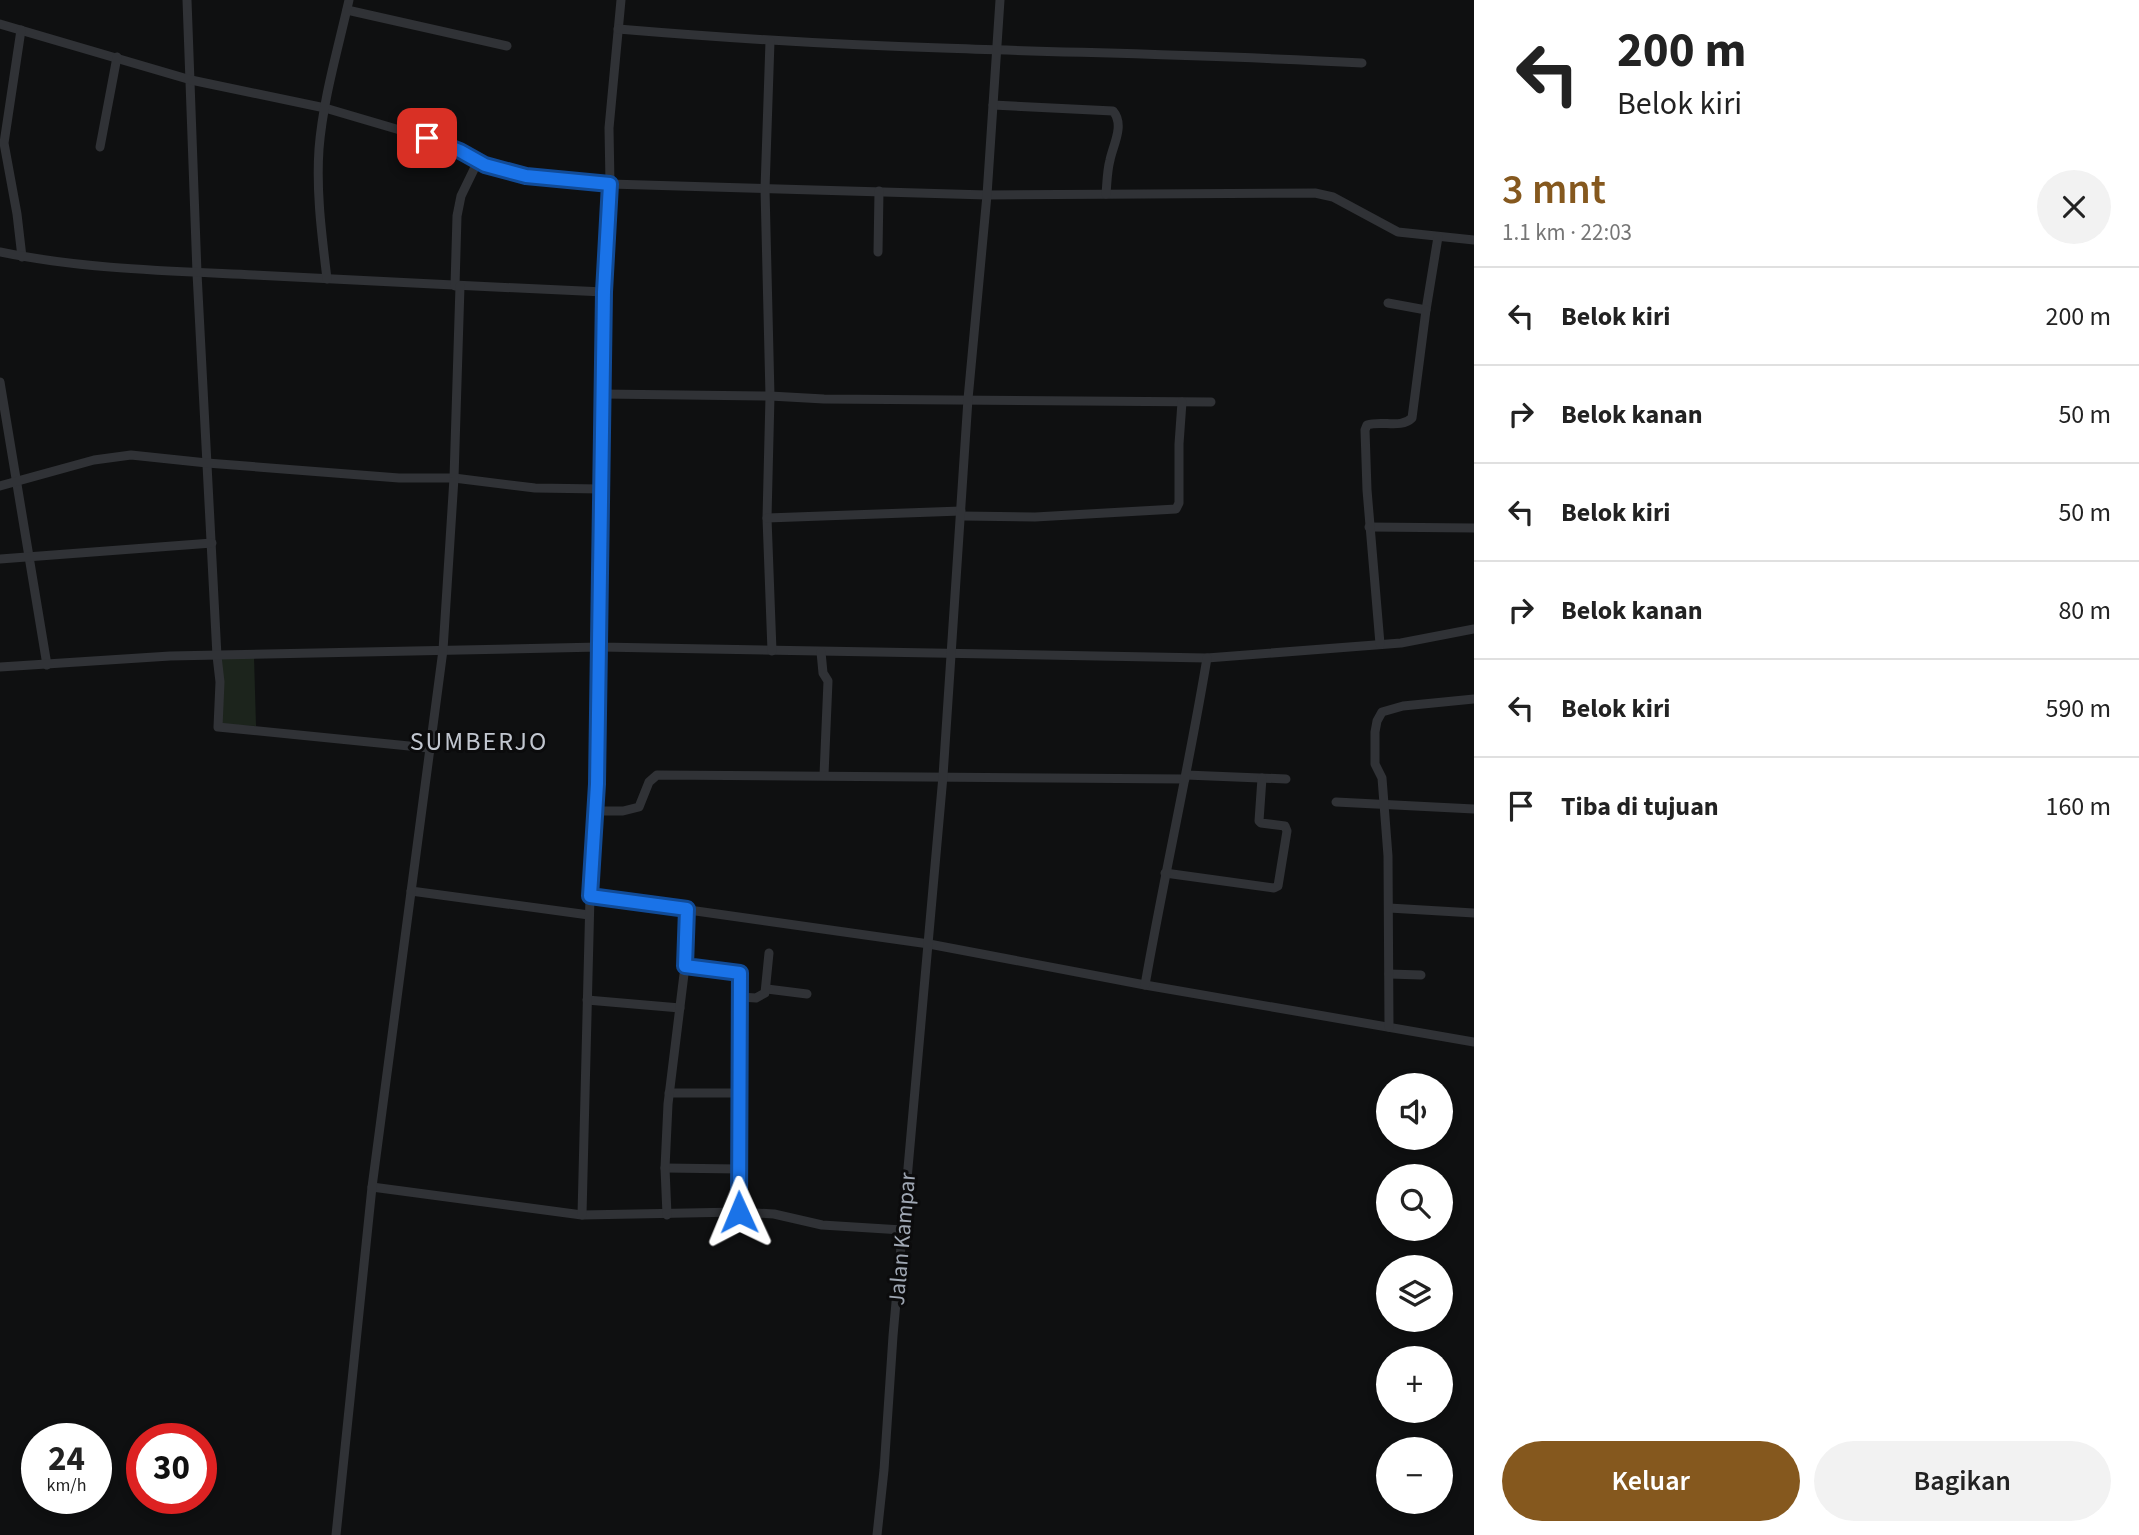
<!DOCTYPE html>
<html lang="id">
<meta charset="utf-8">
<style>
:root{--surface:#fff;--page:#f2f2f2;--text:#222;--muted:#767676;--line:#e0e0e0;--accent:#85581e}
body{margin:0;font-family:"Source Sans 3",sans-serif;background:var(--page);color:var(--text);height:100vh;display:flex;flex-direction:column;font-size:26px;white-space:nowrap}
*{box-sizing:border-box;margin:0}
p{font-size:23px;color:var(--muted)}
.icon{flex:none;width:38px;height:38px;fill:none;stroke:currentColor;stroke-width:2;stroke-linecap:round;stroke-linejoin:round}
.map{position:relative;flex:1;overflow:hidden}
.side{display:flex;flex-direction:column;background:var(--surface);width:665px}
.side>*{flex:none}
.guide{background:#fff;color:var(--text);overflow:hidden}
.tools{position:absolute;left:1376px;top:1073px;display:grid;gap:14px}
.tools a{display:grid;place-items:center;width:77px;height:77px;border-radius:50%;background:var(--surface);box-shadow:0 4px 10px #0003;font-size:35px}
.speed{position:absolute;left:21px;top:1423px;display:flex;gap:14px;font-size:35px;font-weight:700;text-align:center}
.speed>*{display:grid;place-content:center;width:91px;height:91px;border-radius:50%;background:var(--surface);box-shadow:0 4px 10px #0003;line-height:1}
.speed small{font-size:18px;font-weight:400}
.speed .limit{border:10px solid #d22;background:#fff;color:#111}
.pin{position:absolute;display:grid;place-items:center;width:60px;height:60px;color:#fff;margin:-30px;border-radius:14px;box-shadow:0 4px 10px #0006}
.me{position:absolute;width:77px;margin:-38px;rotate:359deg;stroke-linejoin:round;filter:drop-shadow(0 0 5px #0008)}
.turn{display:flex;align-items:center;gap:24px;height:147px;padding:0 28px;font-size:32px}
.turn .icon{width:91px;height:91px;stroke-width:2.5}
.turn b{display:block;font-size:49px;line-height:60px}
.round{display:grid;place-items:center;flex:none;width:74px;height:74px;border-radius:37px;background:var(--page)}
.summary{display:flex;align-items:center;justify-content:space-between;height:119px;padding:0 28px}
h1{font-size:42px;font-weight:600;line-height:52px;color:var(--accent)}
.button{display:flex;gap:14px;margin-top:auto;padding:14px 28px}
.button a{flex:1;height:80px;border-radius:42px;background:var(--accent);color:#fff;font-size:28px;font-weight:600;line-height:80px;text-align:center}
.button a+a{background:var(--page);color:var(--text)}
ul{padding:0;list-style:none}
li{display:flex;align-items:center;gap:21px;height:98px;padding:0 28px;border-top:2px solid var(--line)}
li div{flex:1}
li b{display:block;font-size:26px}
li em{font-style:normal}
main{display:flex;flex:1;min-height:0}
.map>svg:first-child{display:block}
.green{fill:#1c241c}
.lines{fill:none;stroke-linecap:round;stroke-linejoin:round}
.street{stroke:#303236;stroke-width:9}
.route-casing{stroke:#114b97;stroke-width:18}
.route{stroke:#1a73e8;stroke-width:12}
.labels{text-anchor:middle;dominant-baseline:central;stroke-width:6;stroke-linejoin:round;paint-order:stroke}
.street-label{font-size:23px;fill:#9fa7b3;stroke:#0b0b0c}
.quarter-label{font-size:26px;letter-spacing:2px;fill:#c1c6cf;stroke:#0b0b0c}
</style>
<main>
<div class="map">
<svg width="1474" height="1535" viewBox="0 0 1474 1535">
<rect width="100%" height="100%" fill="#0f1011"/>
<polygon class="green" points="254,657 256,726 222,725 219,659"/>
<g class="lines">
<g class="street">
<polyline points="187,0 197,273 217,656 220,682 218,727 429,748"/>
<polyline points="621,0 609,128 610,184 604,292 599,573 600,647 1207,658 1401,643 1474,629"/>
<polyline points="347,10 507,46"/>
<polyline points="0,24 191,80 325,108 427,138 460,151 485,165 526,176 610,184 987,195 1315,193 1333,197 1398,232 1474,240"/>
<path d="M 618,29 C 726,38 834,45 942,48 C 1082,53 1222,55 1362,63"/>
<polyline points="21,30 4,143 17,214 22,257"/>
<polyline points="770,41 765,189 770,396 767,518 772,651"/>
<path d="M 993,105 L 1113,111 C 1125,125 1113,145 1110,160 C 1107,171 1107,183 1106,194"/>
<polyline points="100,147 117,57"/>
<path d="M 0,252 C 82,269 170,271 254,275 C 371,281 487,287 604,292"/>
<polyline points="878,252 879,191"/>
<path d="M 327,279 C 322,236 316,193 319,149 C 323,99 338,49 349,0"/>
<polyline points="455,286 457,216 461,196 478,161"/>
<polyline points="1388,303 1426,310 1438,237"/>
<polyline points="0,382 47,665"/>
<polyline points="602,394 770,396 824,399 1211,402"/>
<polyline points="0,486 94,460 131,455 207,463 399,478 454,478 535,488 601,489"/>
<polyline points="962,516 1035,517 1176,509 1179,503 1179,444 1182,402"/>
<polyline points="767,518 961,511"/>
<polyline points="1369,527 1474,528"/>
<polyline points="0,559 212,543"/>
<path d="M 1380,644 L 1367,490 L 1365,430 L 1367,425 C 1382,420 1401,429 1412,418 L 1426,310"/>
<polyline points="821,652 823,673 828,681 824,775"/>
<polyline points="0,667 170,656 600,647 596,811 590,896 929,944 1145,985 1474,1042"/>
<polyline points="1186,775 1286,779"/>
<polyline points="1336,802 1474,809"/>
<polyline points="596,811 623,811 639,807 649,782 657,775 1185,779"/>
<polyline points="1165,873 1274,888 1278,886 1287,831 1285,826 1261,823 1259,821 1262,778"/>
<polyline points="411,891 589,915"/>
<polyline points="1389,908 1474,913"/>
<polyline points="685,966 737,972 741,979 739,1212"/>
<polyline points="1389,974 1421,975"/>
<path d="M 1145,985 C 1164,876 1189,767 1207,658"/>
<polyline points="767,989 807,994"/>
<polyline points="741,997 756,998 765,993 769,953"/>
<polyline points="587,1000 680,1008"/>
<polyline points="1389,1027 1388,856 1382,778 1375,764 1375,732 1377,721 1382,712 1403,706 1474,699"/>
<polyline points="669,1093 740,1093"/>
<polyline points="665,1168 739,1169"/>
<polyline points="372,1187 582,1215 739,1212 774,1214 822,1225 902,1230"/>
<polyline points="582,1215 590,896"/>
<polyline points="667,1215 665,1168 668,1104 685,966 687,909"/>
<polyline points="336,1535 372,1187 443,650 454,478 460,286"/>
<polyline points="877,1535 884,1470 893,1336 943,776 968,399 987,195 1000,0"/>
</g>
</g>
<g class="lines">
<defs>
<polyline id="route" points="427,138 460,151 485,165 526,176 610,184 604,292 597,784 590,896 687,909 685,966 740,973 739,1212"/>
</defs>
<use href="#route" class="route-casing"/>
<use href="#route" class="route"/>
</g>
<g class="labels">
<g class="street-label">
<text transform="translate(902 1239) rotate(-85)">Jalan Kampar</text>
</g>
<g class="quarter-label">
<text x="479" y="741">SUMBERJO</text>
</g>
</g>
</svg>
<div class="tools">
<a><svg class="icon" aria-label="sound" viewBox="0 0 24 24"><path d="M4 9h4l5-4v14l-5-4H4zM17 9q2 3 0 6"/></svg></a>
<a><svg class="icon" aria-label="search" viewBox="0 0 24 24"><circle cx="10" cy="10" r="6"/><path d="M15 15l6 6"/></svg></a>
<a><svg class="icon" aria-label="layers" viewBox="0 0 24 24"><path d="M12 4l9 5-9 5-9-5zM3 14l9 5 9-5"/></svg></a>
<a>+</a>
<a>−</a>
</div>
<div class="speed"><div>24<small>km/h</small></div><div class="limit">30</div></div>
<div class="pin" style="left:427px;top:138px;background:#d93025"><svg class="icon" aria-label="arrive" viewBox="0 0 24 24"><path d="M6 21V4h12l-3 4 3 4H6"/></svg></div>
<svg class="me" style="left:739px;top:1212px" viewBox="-20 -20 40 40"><path d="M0-17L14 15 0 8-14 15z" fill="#1a73e8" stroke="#fff" stroke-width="4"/></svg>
</div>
<section class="side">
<div class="guide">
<div class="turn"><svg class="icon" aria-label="left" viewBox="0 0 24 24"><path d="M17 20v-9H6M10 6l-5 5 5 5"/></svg><div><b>200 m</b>Belok kiri</div></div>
</div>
<div class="summary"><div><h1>3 mnt</h1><p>1.1 km · 22:03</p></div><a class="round"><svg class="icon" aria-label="close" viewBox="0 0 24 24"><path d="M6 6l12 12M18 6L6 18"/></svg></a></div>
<ul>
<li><svg class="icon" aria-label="left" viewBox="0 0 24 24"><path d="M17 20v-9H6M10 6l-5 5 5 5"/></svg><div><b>Belok kiri</b></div><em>200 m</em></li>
<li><svg class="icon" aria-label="right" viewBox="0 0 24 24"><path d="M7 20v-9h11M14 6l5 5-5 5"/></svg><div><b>Belok kanan</b></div><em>50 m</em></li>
<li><svg class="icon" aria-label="left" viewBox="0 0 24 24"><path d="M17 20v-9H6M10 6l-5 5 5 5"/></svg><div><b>Belok kiri</b></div><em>50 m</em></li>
<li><svg class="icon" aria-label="right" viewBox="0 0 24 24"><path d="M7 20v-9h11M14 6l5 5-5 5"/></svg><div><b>Belok kanan</b></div><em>80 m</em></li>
<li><svg class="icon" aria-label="left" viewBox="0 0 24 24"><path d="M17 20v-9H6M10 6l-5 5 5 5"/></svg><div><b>Belok kiri</b></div><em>590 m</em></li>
<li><svg class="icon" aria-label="arrive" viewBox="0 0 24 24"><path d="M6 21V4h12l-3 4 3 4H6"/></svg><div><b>Tiba di tujuan</b></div><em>160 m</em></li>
</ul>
<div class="button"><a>Keluar</a><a>Bagikan</a></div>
</section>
</main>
